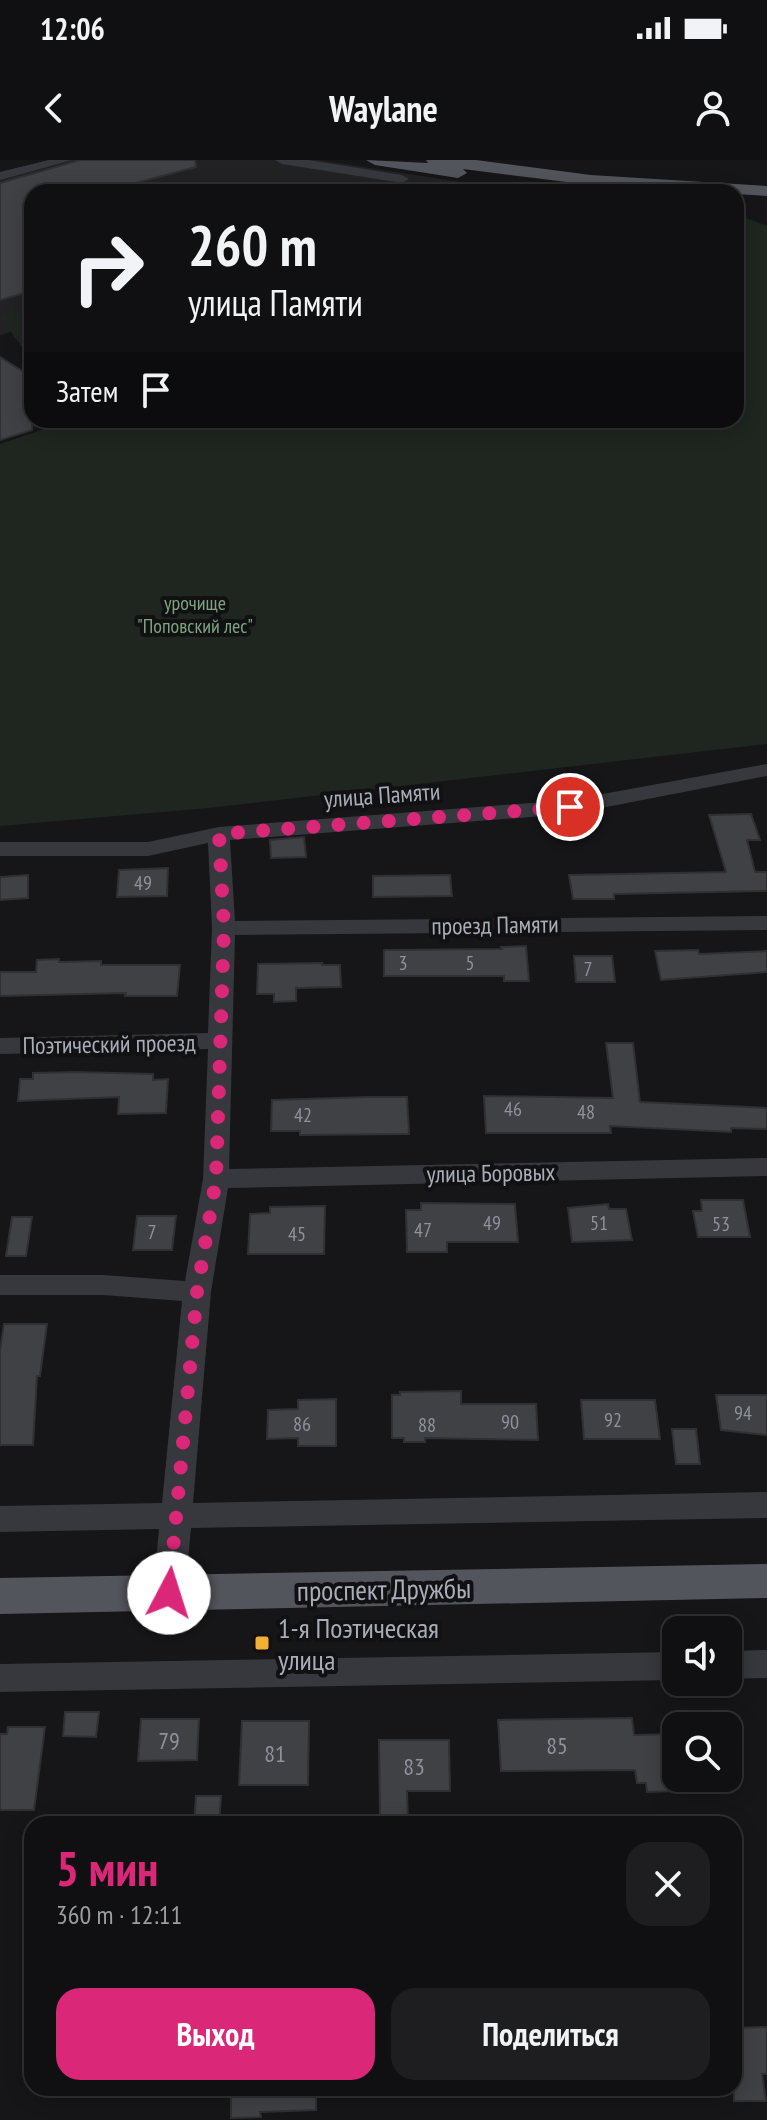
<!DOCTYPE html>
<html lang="ru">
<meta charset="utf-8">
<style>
:root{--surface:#101012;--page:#1e1e20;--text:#f1f3f6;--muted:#9c9d9f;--line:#303032;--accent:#db2777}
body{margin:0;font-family:"PT Sans Narrow",sans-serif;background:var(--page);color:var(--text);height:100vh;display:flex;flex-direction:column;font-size:30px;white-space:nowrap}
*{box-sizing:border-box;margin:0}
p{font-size:26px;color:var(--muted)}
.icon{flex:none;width:44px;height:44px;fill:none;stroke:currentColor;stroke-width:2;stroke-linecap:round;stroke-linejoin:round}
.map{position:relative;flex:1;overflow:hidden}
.sheet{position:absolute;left:24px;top:1656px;width:718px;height:280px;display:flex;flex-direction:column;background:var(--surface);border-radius:24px;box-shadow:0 4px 20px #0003,0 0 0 2px var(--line)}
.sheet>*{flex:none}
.top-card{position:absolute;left:24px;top:24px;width:720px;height:244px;border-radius:24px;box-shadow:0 4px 20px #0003,0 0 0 2px var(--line);background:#101012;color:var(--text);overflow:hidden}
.controls{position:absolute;left:662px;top:1456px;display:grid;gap:16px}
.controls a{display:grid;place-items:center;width:80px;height:80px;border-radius:16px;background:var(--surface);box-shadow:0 4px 20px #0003,0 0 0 2px var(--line);font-size:40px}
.pin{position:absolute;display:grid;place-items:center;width:68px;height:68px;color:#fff;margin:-34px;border:4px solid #fff;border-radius:50%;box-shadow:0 2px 8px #0007}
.me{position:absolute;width:88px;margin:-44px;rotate:5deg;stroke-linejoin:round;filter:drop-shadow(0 0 6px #0008)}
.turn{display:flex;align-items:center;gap:28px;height:168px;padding:0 32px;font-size:36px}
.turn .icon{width:104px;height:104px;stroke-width:2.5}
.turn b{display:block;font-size:56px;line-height:68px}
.then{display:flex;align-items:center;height:76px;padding:0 32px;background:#0003;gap:16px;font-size:30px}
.round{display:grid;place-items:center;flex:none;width:84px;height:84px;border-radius:24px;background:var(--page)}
.summary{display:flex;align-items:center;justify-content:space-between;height:136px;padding:0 32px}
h1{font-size:48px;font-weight:700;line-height:60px;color:var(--accent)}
.primary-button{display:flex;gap:16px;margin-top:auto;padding:16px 32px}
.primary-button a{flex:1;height:92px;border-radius:24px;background:var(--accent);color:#fff;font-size:32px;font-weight:700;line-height:92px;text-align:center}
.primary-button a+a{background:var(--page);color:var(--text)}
.status{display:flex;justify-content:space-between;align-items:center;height:56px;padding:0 40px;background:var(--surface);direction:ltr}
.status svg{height:22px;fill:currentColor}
header{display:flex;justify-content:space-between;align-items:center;height:104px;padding:0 32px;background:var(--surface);font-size:36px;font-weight:700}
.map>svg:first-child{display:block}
.built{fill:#222225}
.green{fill:#1e261f}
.building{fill:#404145;stroke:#303034;stroke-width:2}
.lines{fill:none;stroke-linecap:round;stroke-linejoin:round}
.minor{fill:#37383d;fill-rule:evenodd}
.major{fill:#53555c;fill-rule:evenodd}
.route{stroke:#db2777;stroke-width:14;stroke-dasharray:0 25.2}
.poi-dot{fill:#f2b134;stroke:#111113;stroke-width:3}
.labels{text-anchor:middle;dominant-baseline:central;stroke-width:8;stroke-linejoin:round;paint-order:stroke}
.far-park-label{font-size:20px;fill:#7fa381;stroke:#111113}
.number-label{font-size:20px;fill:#8e929b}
.street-label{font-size:24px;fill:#a8adb8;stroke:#111113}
.near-number-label{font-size:24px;fill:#8e929b}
.near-street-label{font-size:28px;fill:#a8adb8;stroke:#111113}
.near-poi-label{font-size:28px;fill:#a8adb8;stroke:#111113;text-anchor:start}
</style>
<div class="status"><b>12:06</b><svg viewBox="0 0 49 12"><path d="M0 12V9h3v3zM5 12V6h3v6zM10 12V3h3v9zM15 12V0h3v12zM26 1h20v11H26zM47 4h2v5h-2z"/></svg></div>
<header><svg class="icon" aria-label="back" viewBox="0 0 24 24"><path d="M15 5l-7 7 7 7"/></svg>Waylane<svg class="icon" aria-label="person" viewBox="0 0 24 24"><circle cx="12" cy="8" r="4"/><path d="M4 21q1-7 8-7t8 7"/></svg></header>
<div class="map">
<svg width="767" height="1960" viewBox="0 0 767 1960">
<rect width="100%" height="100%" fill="#161618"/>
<polygon class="built" points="49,0 319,0 524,32 32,32 32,166 0,175 0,12"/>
<g class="green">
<polygon points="736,54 767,66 767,584 209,648 0,666 0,284 71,260 736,260"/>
<polygon points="32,146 32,201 0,157"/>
</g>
<g class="building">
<polygon points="80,0 195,0 196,7 102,32 32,32 32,131 0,140 0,23"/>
<polygon points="0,197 32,217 32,270 0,280"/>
<polygon points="751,654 760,680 747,680 755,712 767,712 767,731 614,734 614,739 573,739 569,715 726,712 709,655"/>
<polygon points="304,677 306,697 271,698 270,680"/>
<polygon points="168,708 167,736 117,737 119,710"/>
<polygon points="28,715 28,738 0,740 0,717"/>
<polygon points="450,715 452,736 373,737 373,716"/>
<polygon points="526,786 529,821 504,821 504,816 384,816 384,790 502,789 501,787"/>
<polygon points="698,790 699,794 767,791 767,812 661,820 655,791"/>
<polygon points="574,796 612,796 615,822 576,822"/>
<polygon points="59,799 59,802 101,801 101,805 180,805 177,836 125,836 126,833 0,836 0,812 36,812 37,800"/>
<polygon points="322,803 322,805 340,805 341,827 296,828 296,841 274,842 274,834 257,834 258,804"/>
<polygon points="606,883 633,883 640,942 767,948 767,969 731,968 731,972 610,966 611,973 486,973 484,936 613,938"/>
<polygon points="76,912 153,914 153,920 168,919 166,953 118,954 119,937 18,941 20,919 33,919 33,913"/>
<polygon points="368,937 407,937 409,974 300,975 300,971 271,971 272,940"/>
<polygon points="701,1040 743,1040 750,1077 698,1077 693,1051 702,1051"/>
<polygon points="421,1043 515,1044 518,1082 447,1082 447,1092 407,1092 406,1050 421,1050"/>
<polygon points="608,1044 609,1049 626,1049 632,1080 572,1082 568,1048"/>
<polygon points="325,1046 324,1094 248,1094 250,1054 270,1053 270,1047"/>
<polygon points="137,1056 176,1056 172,1090 133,1090"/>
<polygon points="12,1057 32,1057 26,1096 6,1096"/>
<polygon points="4,1164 47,1164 40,1216 37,1216 33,1285 0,1285 0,1190"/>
<polygon points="461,1231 461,1244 536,1244 538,1280 425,1278 425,1282 404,1282 404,1278 392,1278 392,1235 400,1235 400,1232"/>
<polygon points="716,1235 767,1235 767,1275 721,1270"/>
<polygon points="336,1239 336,1286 298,1286 298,1278 267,1279 268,1250 298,1249 298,1240"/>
<polygon points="581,1240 655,1240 660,1279 584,1279"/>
<polygon points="672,1269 696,1269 700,1304 676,1304"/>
<polygon points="65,1552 99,1552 96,1577 63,1576"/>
<polygon points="632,1558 634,1575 676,1574 676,1631 647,1632 646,1623 637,1623 635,1610 501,1611 498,1560"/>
<polygon points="141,1559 199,1559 197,1600 138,1601"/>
<polygon points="242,1561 309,1561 308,1625 239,1625"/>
<polygon points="8,1567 45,1567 34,1650 0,1650 0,1574 7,1574"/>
<polygon points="379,1580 449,1580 450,1631 407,1631 408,1661 380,1661"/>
<polygon points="196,1636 221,1636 219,1664 194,1664"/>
<polygon points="767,1867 767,1914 762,1914 766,1941 734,1941 734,1868"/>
<polygon points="231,1928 316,1928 316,1950 260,1952 261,1957 231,1958"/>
</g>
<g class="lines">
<g class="minor">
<polygon points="49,0 72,0 0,20 0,12"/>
<polygon points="275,0 308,0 402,15 409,19 402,23 282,4"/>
<polygon points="767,604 767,616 570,654 230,680 235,761 767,756 767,770 235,775 229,1009 767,998 767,1016 228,1028 211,1132 193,1343 767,1332 767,1358 191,1368 185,1433 180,1443 169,1446 158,1443 153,1433 159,1369 0,1372 0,1346 162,1343 182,1141 103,1135 0,1135 0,1115 103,1115 185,1121 203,1019 208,889 0,894 0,878 208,873 212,768 208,683 148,696 0,696 0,682 148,682 219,667 570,640"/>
<polygon points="767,1490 767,1518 728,1519 728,1491"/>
<polygon points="676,1492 676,1520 0,1532 0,1504"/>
</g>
<g class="major">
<polygon points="366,0 428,3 426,0 476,0 591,15 767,26 767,36 736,34 736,32 591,25 463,9 467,13 458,18 375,5"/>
<polygon points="767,1404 767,1438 0,1454 0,1418"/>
</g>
</g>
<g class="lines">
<polyline class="route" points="169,1433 197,1132 216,1019 224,768 219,674 570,647"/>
</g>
<rect class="poi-dot" x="254" y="1475" width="16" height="16" rx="4"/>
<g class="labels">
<g class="far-park-label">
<text x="195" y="443">урочище<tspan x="195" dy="23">"Поповский лес"</tspan></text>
</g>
<g class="number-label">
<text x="143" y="723">49</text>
<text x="403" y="803">3</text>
<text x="470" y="803">5</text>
<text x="588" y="809">7</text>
<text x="513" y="949">46</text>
<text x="586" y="952">48</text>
<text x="303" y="955">42</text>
<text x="492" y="1063">49</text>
<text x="599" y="1063">51</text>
<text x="721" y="1064">53</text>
<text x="423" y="1070">47</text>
<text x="152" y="1072">7</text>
<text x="297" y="1074">45</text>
<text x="743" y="1253">94</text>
<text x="613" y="1260">92</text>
<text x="510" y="1262">90</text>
<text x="302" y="1264">86</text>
<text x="427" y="1265">88</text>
</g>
<g class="street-label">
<text transform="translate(382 635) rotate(-4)">улица Памяти</text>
<text transform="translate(495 765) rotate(-1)">проезд Памяти</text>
<text transform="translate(109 884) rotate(-1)">Поэтический проезд</text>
<text transform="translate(491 1013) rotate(-1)">улица Боровых</text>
</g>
<g class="near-number-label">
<text x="169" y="1580">79</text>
<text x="557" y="1585">85</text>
<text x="275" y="1593">81</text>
<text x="414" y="1606">83</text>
</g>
<g class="near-street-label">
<text transform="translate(384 1429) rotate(-1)">проспект Дружбы</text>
</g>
<g class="near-poi-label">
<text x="278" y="1467">1-я Поэтическая<tspan x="278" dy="32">улица</tspan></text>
</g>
</g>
</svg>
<div class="controls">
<a><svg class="icon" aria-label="sound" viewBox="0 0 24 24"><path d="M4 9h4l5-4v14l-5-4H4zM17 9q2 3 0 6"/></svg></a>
<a><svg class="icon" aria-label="search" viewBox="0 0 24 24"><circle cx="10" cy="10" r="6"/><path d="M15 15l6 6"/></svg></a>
</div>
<div class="pin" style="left:570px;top:647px;background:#d93025"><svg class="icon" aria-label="arrive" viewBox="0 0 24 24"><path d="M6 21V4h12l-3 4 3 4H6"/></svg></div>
<svg class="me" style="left:169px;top:1433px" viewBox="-20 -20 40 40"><circle r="19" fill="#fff"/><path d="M0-13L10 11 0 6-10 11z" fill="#db2777"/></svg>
<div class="top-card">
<div class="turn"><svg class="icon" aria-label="right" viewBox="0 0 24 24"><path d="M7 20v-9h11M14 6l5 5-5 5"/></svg><div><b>260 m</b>улица Памяти</div></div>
<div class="then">Затем<svg class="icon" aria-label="arrive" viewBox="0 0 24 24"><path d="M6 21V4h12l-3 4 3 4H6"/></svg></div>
</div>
<section class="sheet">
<div class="summary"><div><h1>5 мин</h1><p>360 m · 12:11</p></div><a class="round"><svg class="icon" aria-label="close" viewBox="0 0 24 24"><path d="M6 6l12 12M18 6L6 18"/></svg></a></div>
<div class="primary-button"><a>Выход</a><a>Поделиться</a></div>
</section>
</div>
